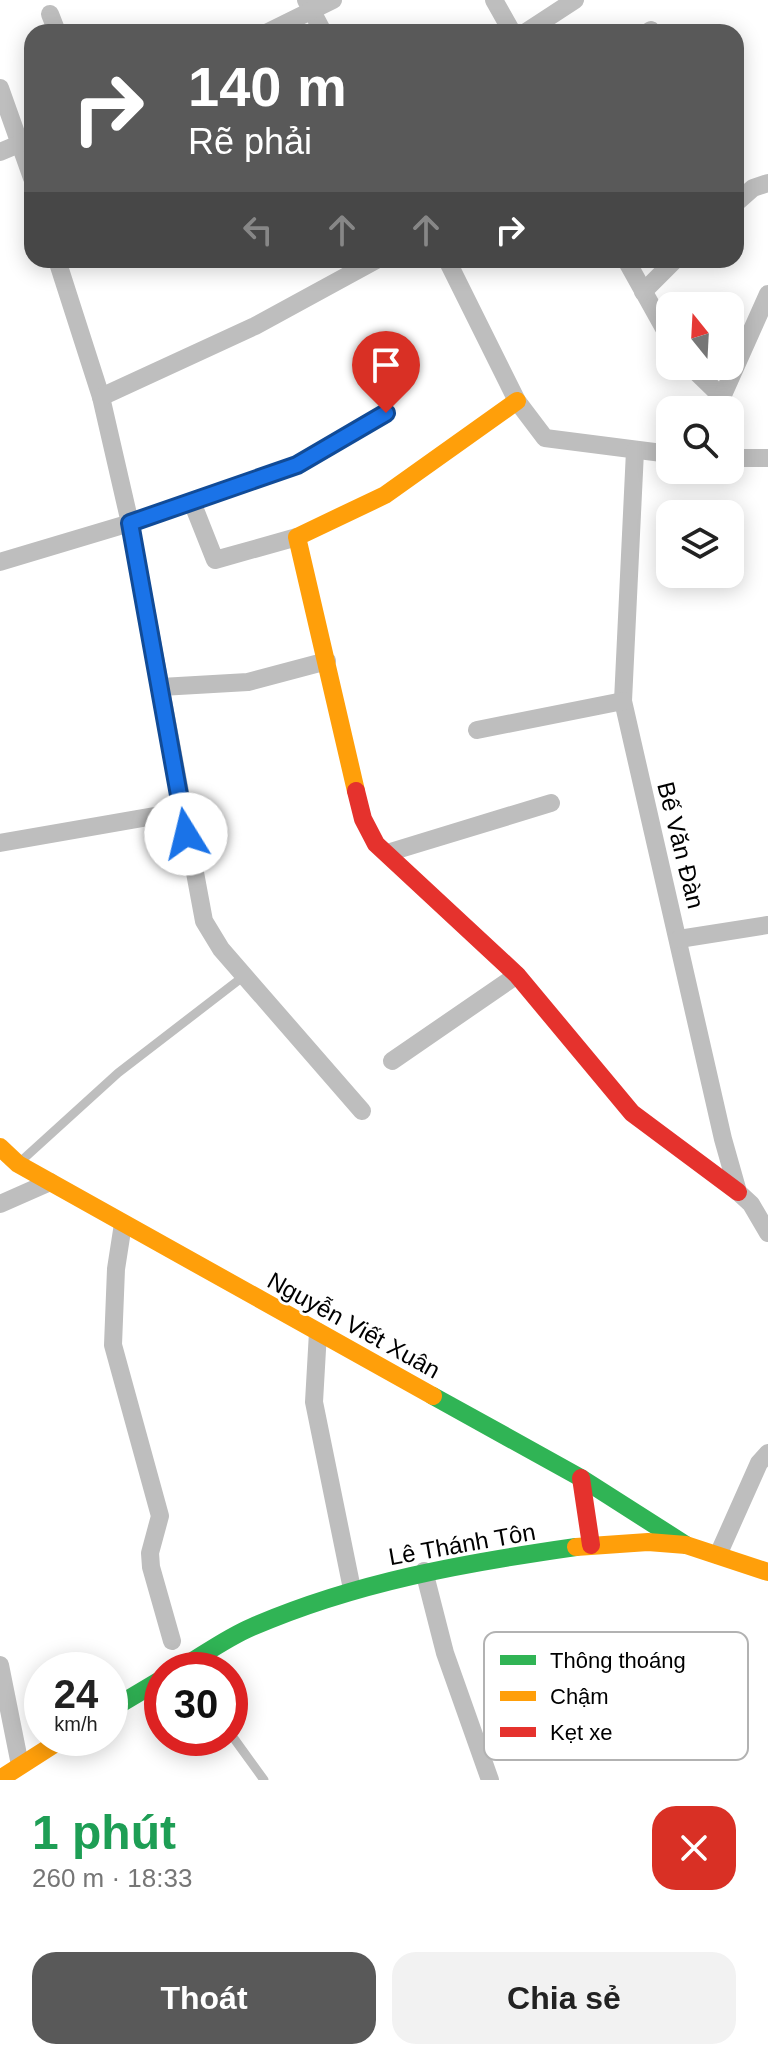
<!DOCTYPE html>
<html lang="vi">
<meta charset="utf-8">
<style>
:root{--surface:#fff;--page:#f2f2f2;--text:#222;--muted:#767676;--accent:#595959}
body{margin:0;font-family:Arial,sans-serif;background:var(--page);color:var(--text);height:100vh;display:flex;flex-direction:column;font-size:30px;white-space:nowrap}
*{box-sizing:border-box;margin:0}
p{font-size:26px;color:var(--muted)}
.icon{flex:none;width:44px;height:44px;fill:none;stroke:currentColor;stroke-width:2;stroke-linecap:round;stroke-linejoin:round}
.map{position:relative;height:1780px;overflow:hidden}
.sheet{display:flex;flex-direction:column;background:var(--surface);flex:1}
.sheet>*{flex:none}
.top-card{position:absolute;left:24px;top:24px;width:720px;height:244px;border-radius:24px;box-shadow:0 4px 20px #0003;background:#595959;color:#fff;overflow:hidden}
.needle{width:52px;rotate:342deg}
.tools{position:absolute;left:656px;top:292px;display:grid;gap:16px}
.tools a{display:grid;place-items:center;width:88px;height:88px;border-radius:16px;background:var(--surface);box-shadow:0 4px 20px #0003;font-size:40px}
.speed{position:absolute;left:24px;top:1652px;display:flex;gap:16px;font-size:40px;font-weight:700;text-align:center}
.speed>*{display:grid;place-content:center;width:104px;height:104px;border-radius:50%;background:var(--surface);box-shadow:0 4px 20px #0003;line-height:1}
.speed small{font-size:20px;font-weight:400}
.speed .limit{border:12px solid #d22;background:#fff;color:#111}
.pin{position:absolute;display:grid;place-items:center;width:68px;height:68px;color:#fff;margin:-82px -34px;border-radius:50% 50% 50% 0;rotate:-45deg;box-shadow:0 0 8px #0007}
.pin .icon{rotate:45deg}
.me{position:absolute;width:88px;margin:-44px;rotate:351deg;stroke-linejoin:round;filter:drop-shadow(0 0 6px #0008)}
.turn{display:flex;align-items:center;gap:28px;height:168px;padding:0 32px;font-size:36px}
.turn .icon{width:104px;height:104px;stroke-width:2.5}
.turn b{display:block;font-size:56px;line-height:68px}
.lanes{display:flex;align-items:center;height:76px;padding:0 32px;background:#0003;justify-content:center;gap:40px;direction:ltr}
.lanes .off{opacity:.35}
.round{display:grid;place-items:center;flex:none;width:84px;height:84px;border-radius:24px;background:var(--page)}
.head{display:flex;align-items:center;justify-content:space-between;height:136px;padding:0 32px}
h1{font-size:48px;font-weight:700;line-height:60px;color:#1e9e55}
.action{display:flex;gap:16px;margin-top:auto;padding:16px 32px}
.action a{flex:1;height:92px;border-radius:24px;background:var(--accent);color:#fff;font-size:32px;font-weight:700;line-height:92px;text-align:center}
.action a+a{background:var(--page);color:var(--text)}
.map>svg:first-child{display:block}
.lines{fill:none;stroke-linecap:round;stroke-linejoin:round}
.lane{stroke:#bebebe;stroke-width:9}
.street{stroke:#bebebe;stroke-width:18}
.fast{stroke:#30b455;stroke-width:18}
.slow{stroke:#ff9f0a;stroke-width:18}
.jam{stroke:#e5322d;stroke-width:18}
.route-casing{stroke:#114b97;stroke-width:20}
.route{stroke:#1a73e8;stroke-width:14}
.labels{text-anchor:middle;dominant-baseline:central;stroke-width:6;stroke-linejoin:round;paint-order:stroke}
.street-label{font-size:24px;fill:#000;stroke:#fff}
.key{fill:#fff;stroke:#b2b2b2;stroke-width:2}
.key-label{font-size:22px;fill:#000}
</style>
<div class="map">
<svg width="768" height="1780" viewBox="0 0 768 1780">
<rect width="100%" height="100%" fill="#fff"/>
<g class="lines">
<g class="lane">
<polyline points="20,1162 118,1073 244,976"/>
<polyline points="230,1733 264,1780"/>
</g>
<g class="street">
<polyline points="306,0 323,32"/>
<polyline points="494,0 512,32"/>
<polyline points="50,14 57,32"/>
<polyline points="268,32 333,0"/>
<polyline points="526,32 575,0"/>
<polyline points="648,32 651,30"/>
<polyline points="0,88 32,178"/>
<polyline points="0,152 31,139"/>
<polyline points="736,203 753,188 768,183"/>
<polyline points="57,260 101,397 130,523 204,921 221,949 362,1111"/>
<polyline points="447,260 517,401 545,438 670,454"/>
<polyline points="626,260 670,339"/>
<polyline points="643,292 675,260"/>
<polyline points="690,366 722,397 716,410"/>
<polyline points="101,397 255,326 376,260"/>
<polyline points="722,397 768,294"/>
<polyline points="635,451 623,701 723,1139 738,1192 751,1204 768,1233"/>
<polyline points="730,458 768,458"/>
<polyline points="192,502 215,560 297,537"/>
<polyline points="0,562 130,523 297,465 386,413"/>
<polyline points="161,687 248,682 327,661"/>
<polyline points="477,730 623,701"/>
<polyline points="0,843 183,811"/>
<polyline points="387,853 551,803"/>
<polyline points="679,939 768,925"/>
<polyline points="392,1061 517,975"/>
<polyline points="0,1204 50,1182"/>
<polyline points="123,1224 116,1269 113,1345 160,1516 150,1553 151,1567 172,1641"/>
<polyline points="318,1332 314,1402 352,1589"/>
<polyline points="718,1555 759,1463 768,1453"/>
<polyline points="424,1571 445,1653 490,1780"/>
<polyline points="0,1665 20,1765"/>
</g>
<g class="fast">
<polyline points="433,1396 581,1478 686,1545"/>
<path d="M 178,1670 C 202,1656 226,1638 252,1627 C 356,1582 464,1563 576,1547"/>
<polyline points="110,1710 162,1679"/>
</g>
<g class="slow">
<polyline points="356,791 297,537 385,495 517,401"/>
<polyline points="0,1147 18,1164 433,1396"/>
<polyline points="576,1547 648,1542 686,1545 768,1572"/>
<polyline points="0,1779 64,1738"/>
</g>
<g class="jam">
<polyline points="356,791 363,819 376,844 517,975 632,1113 738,1192"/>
<polyline points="581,1478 591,1545"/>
</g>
</g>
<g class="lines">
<defs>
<polyline id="route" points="186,834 130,523 297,465 386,413"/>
</defs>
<use href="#route" class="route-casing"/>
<use href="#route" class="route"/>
</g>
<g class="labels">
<g class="street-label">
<text transform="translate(681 845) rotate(76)">Bế Văn Đàn</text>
<text transform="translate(354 1325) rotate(29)">Nguyễn Viết Xuân</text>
<text transform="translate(462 1544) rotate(-10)">Lê Thánh Tôn</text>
</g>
</g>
<rect x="484" y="1632" width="264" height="128" rx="12" class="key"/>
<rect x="500" y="1655" width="36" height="10" fill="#30b455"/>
<rect x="500" y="1691" width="36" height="10" fill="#ff9f0a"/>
<rect x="500" y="1727" width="36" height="10" fill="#e5322d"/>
<g class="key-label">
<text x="550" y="1668">Thông thoáng</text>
<text x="550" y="1704">Chậm</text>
<text x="550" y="1740">Kẹt xe</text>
</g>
</svg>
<div class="tools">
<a><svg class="needle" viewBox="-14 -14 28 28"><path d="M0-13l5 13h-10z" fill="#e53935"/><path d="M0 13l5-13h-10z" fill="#767676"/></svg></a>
<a><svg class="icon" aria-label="search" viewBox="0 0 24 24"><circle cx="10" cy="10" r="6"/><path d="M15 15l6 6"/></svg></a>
<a><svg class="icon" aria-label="layers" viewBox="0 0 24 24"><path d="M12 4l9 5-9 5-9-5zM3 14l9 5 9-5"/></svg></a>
</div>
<div class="speed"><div>24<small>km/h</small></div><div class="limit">30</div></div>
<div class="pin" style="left:386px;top:413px;background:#d93025"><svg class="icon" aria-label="arrive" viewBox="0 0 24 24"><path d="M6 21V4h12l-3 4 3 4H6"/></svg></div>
<svg class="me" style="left:186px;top:834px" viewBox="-20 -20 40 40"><circle r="19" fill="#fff"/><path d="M0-13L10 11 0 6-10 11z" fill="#1a73e8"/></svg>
<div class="top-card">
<div class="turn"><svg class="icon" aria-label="right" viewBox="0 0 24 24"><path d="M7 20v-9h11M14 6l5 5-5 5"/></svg><div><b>140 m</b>Rẽ phải</div></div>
<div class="lanes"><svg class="icon off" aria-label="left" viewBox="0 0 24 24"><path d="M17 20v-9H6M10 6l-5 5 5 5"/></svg><svg class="icon off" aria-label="ahead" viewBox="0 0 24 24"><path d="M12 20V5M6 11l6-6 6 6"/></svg><svg class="icon off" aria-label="ahead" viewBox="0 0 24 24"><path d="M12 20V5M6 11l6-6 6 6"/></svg><svg class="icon" aria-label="right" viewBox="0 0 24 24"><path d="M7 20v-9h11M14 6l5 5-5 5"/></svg></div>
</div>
</div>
<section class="sheet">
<div class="head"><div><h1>1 phút</h1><p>260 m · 18:33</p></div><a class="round" style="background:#d93025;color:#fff"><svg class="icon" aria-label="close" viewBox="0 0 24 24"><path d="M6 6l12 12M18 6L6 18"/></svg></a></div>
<div class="action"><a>Thoát</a><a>Chia sẻ</a></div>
</section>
